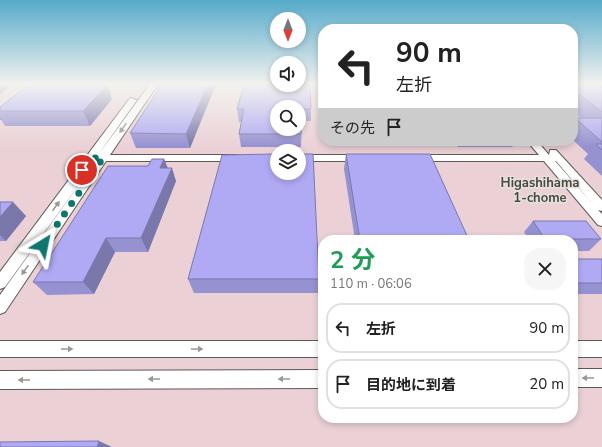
<!DOCTYPE html>
<html lang="ja">
<meta charset="utf-8">
<style>
:root{--surface:#fff;--page:#f6f6f6;--text:#222;--muted:#767676;--line:#e0e0e0}
body{margin:0;font-family:"Nunito Sans","Noto Sans JP",sans-serif;background:var(--page);color:var(--text);height:100vh;display:flex;flex-direction:column;font-size:15px;white-space:nowrap}
*{box-sizing:border-box;margin:0}
p{font-size:13px;color:var(--muted)}
.icon{flex:none;width:22px;height:22px;fill:none;stroke:currentColor;stroke-width:2;stroke-linecap:round;stroke-linejoin:round}
.map{position:relative;flex:1;overflow:hidden}
.drawer{position:absolute;left:318px;top:235px;width:260px;height:188px;display:flex;flex-direction:column;background:var(--surface);border-radius:16px;box-shadow:0 2px 6px #0003}
.drawer>*{flex:none}
.top-card{position:absolute;left:318px;top:24px;width:260px;height:122px;border-radius:16px;box-shadow:0 2px 6px #0003;background:#fff;color:var(--text);overflow:hidden}
.needle{width:26px;rotate:180deg}
.buttons{position:absolute;left:270px;top:12px;display:grid;gap:8px}
.buttons a{display:grid;place-items:center;width:36px;height:36px;border-radius:50%;background:var(--surface);box-shadow:0 2px 6px #0003;font-size:20px}
.pin{position:absolute;display:grid;place-items:center;width:34px;height:34px;color:#fff;margin:-17px;border:2px solid #fff;border-radius:50%;box-shadow:0 1px 4px #0007}
.me{position:absolute;width:44px;margin:-22px;rotate:35deg;stroke-linejoin:round;filter:drop-shadow(0 0 3px #0008)}
.turn{display:flex;align-items:center;gap:14px;height:84px;padding:0 12px;font-size:18px}
.turn .icon{width:52px;height:52px;stroke-width:2.5}
.turn b{display:block;font-size:28px;line-height:34px}
.then{display:flex;align-items:center;height:38px;padding:0 12px;background:#0003;gap:8px;font-size:15px}
.round{display:grid;place-items:center;flex:none;width:42px;height:42px;border-radius:16px;background:var(--page)}
.headline{display:flex;align-items:center;justify-content:space-between;height:68px;padding:0 12px}
h1{font-size:24px;font-weight:700;line-height:30px;color:#1e9e55}
ul{padding:0;list-style:none}
li{display:flex;align-items:center;gap:12px;height:50px;margin:0 8px 6px;padding:0 4px;border:2px solid var(--line);border-radius:16px}
li div{flex:1}
li b{display:block;font-size:15px}
li em{font-style:normal}
.map>svg:first-child{display:block}
.industrial{fill:#ebd1d6;fill-rule:evenodd}
.lines{fill:none;stroke-linecap:round;stroke-linejoin:round}
.minor-casing{stroke:#5d5a54;stroke-width:2}
.minor{fill:#fff;fill-rule:evenodd}
.wall{fill:#9692d1}
.shaded-wall{fill:#7a77aa}
.building{fill:#afaaf3;stroke:#7a77aa;fill-rule:evenodd}
.oneway{fill:#989897}
.route{stroke:#0f766e;stroke-width:7;stroke-dasharray:0 12.6}
.labels{text-anchor:middle;dominant-baseline:central;stroke-width:3;stroke-linejoin:round;paint-order:stroke}
.neighbourhood-label{font-size:13px;font-weight:bold;fill:#4b4943;stroke:#e5e2db}
</style>
<div class="map">
<svg width="602" height="447" viewBox="0 0 602 447">
<rect width="100%" height="100%" fill="#e5e2db"/>
<path class="industrial" d="M 0,84 L 323,84 L 323,141 L 573,141 L 573,84 L 602,84 L 602,447 L 0,447 ZM 277,107 L 299,107 L 299,129 L 277,129 ZM 277,151 L 299,151 L 299,173 L 277,173 ZM 323,240 L 573,240 L 573,418 L 323,418 Z"/>
<g class="lines">
<defs>
<g id="minor">
<polygon points="34,84 43,84 0,119 0,112"/>
<polygon points="150,84 158,84 110,155 238,155 243,158 238,161 106,161 5,312 0,314 0,295 96,161 5,287 0,289 0,272 130,98 137,100 98,155"/>
<path d="M 527,141 L 537,141 L 549,155 L 550,150 L 556,150 L 602,200 L 602,211 L 598,210 L 602,214 L 602,226 L 598,225 L 544,161 L 416,161 L 411,158 L 416,155 L 539,155 ZM 555,161 L 556,161 L 591,202 Z"/>
<polygon points="299,155 362,155 367,158 362,161 299,161"/>
<rect x="0" y="341" width="323" height="16"/>
<rect x="573" y="341" width="29" height="16"/>
<rect x="573" y="369" width="29" height="18"/>
<polygon points="323,370 323,388 0,389 0,371"/>
</g>
</defs>
<use href="#minor" class="minor-casing"/>
<use href="#minor" class="minor"/>
</g>
<g class="wall">
<polygon points="216,84 190,148 136,148 130,133"/>
<polygon points="573,84 602,84 602,176 584,159 588,154 573,140 573,121 575,118 581,118 573,110"/>
<polygon points="112,99 90,126 5,126 0,118 0,107"/>
<polygon points="237,109 311,109 311,121 302,121 301,147 241,147 239,134 241,122 239,122"/>
<polygon points="455,141 516,141 512,147 458,147"/>
<polygon points="346,154 469,240 355,240 344,169"/>
<polygon points="164,159 168,168 176,181 148,252 115,252 94,294 47,295 33,282 148,166"/>
<polygon points="0,202 26,216 6,241 0,241"/>
<polygon points="533,221 601,239 589,251 573,251 573,240 529,240 524,232"/>
<rect x="573" y="259" width="29" height="35"/>
<polygon points="188,279 319,279 318,293 194,293"/>
</g>
<g class="shaded-wall">
<polygon points="0,84 5,84 8,88 0,94"/>
<polygon points="208,84 216,84 190,148 186,134"/>
<polygon points="107,85 112,99 90,126 83,111"/>
<polygon points="164,159 169,172 160,168"/>
<polygon points="172,168 176,181 148,252 141,238"/>
<polygon points="13,202 26,216 6,241 0,235 0,217"/>
<polygon points="106,238 115,252 94,294 83,282"/>
<polygon points="99,441 112,447 97,447"/>
</g>
<g class="building">
<polygon points="162,84 208,84 186,134 130,133"/>
<path d="M 244,84 L 277,84 L 277,85 L 299,85 L 299,84 L 310,84 L 311,109 L 302,109 L 301,134 L 239,134 L 244,109 L 237,109 ZM 277,107 L 299,107 L 299,129 L 277,129 Z"/>
<polygon points="573,84 602,84 602,112 580,95 573,95"/>
<polygon points="28,85 107,85 83,111 0,111 0,107"/>
<polygon points="575,118 602,118 602,142"/>
<polygon points="596,144 602,144 602,150"/>
<polygon points="277,154 277,173 299,173 299,154 313,154 319,279 188,279 222,155"/>
<polygon points="346,154 430,154 469,240 360,240"/>
<polygon points="152,159 164,159 160,168 172,168 141,238 106,238 83,282 33,282 108,166 148,166"/>
<polygon points="0,202 13,202 0,217"/>
<polygon points="533,221 586,221 601,239 545,239"/>
<rect x="573" y="259" width="29" height="24"/>
<polygon points="99,441 97,447 0,447 0,442"/>
</g>
<defs><path id="oneway-solid" d="M-6-.8H1V-3.2L6.5 0L1 3.2V.8H-6Z"/></defs>
<g class="oneway">
<use href="#oneway-solid" transform="translate(123 128) rotate(125)"/>
<use href="#oneway-solid" transform="translate(56 206) rotate(-54)"/>
<use href="#oneway-solid" transform="translate(25 270) rotate(125)"/>
<use href="#oneway-solid" transform="translate(67 349)"/>
<use href="#oneway-solid" transform="translate(197 349)"/>
<use href="#oneway-solid" transform="translate(588 378) rotate(180)"/>
<use href="#oneway-solid" transform="translate(154 379) rotate(180)"/>
<use href="#oneway-solid" transform="translate(284 379) rotate(180)"/>
<use href="#oneway-solid" transform="translate(24 380) rotate(180)"/>
</g>
<linearGradient id="sky" x2="0" y2="1"><stop stop-color="#55aaca"/><stop offset="0.57" stop-color="#f3f2ef"/><stop offset="1" stop-color="#f3f2ef" stop-opacity="0"/></linearGradient>
<rect width="602" height="147" fill="url(#sky)"/>
<g class="lines">
<polyline class="route" points="43,245 103,158 91,158 82,170"/>
</g>
<g class="labels">
<g class="neighbourhood-label">
<text x="540" y="183">Higashihama<tspan x="540" dy="15">1-chome</tspan></text>
</g>
</g>
</svg>
<div class="buttons">
<a><svg class="needle" viewBox="-14 -14 28 28"><path d="M0-13l5 13h-10z" fill="#e53935"/><path d="M0 13l5-13h-10z" fill="#767676"/></svg></a>
<a><svg class="icon" aria-label="sound" viewBox="0 0 24 24"><path d="M4 9h4l5-4v14l-5-4H4zM17 9q2 3 0 6"/></svg></a>
<a><svg class="icon" aria-label="search" viewBox="0 0 24 24"><circle cx="10" cy="10" r="6"/><path d="M15 15l6 6"/></svg></a>
<a><svg class="icon" aria-label="layers" viewBox="0 0 24 24"><path d="M12 4l9 5-9 5-9-5zM3 14l9 5 9-5"/></svg></a>
</div>
<div class="pin" style="left:82px;top:170px;background:#d93025"><svg class="icon" aria-label="arrive" viewBox="0 0 24 24"><path d="M6 21V4h12l-3 4 3 4H6"/></svg></div>
<svg class="me" style="left:43px;top:245px" viewBox="-20 -20 40 40"><path d="M0-17L14 15 0 8-14 15z" fill="#0f766e" stroke="#fff" stroke-width="4"/></svg>
<div class="top-card">
<div class="turn"><svg class="icon" aria-label="left" viewBox="0 0 24 24"><path d="M17 20v-9H6M10 6l-5 5 5 5"/></svg><div><b>90 m</b>左折</div></div>
<div class="then">その先<svg class="icon" aria-label="arrive" viewBox="0 0 24 24"><path d="M6 21V4h12l-3 4 3 4H6"/></svg></div>
</div>
<section class="drawer">
<div class="headline"><div><h1>2 分</h1><p>110 m · 06:06</p></div><a class="round"><svg class="icon" aria-label="close" viewBox="0 0 24 24"><path d="M6 6l12 12M18 6L6 18"/></svg></a></div>
<ul>
<li><svg class="icon" aria-label="left" viewBox="0 0 24 24"><path d="M17 20v-9H6M10 6l-5 5 5 5"/></svg><div><b>左折</b></div><em>90 m</em></li>
<li><svg class="icon" aria-label="arrive" viewBox="0 0 24 24"><path d="M6 21V4h12l-3 4 3 4H6"/></svg><div><b>目的地に到着</b></div><em>20 m</em></li>
</ul>
</section>
</div>
